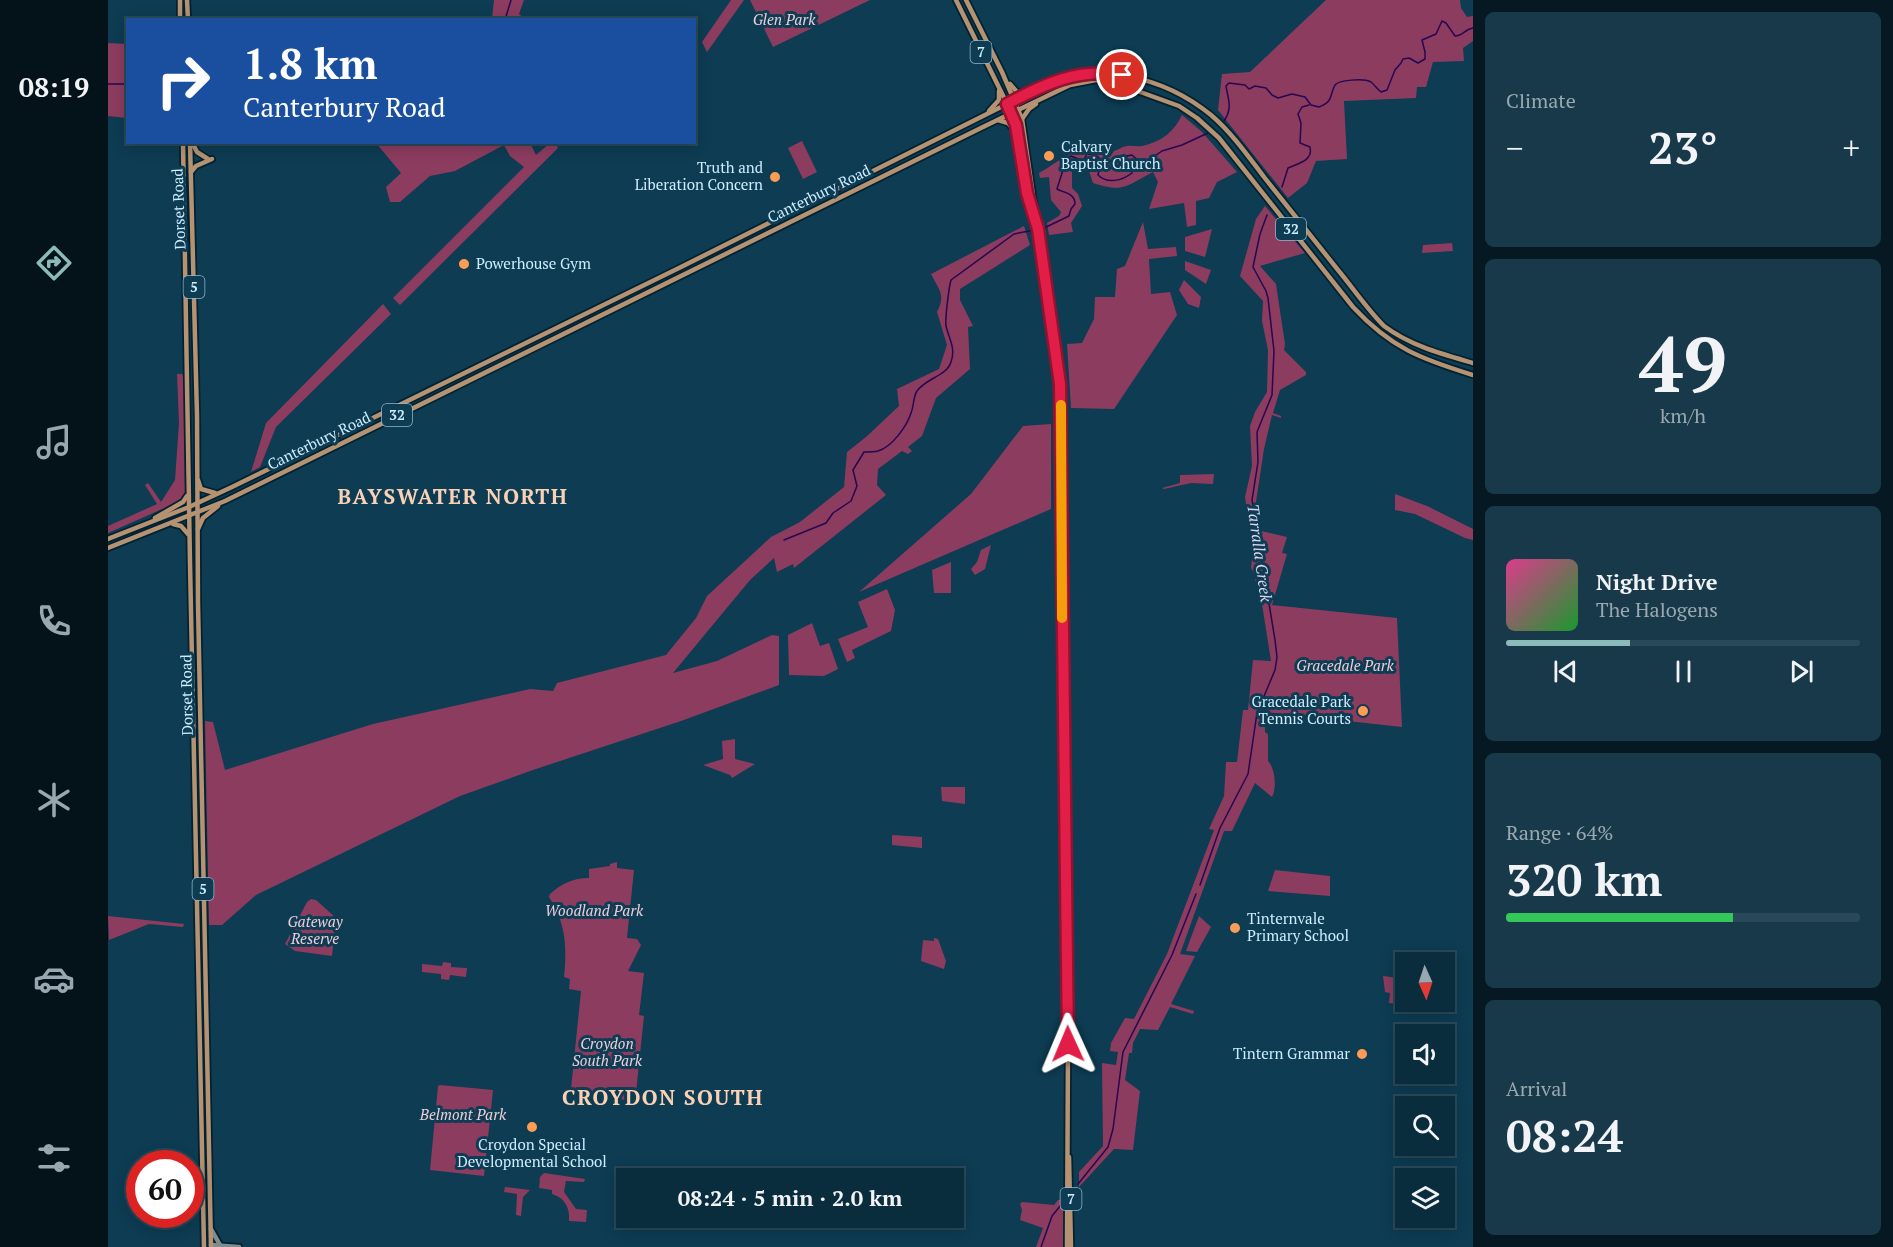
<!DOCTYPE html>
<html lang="en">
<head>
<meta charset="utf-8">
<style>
  :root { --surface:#0a2d3e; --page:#183949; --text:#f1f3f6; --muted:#99a8b0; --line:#2a4958; --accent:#8bbbb9 }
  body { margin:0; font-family:"PT Serif",serif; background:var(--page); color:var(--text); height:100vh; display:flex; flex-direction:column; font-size:22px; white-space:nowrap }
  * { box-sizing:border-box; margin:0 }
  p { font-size:20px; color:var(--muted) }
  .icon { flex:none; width:33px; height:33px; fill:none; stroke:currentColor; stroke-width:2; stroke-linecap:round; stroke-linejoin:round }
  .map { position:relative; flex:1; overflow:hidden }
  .sheet { display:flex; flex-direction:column; gap:12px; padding:12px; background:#061922; width:420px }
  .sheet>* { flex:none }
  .hud { position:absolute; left:18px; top:18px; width:570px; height:126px; border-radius:0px; box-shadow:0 3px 15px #0003,0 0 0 2px var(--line); background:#1a4fa0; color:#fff; overflow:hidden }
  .needle { width:39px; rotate:177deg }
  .tools { position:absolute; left:1287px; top:952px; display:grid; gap:12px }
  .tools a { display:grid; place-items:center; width:60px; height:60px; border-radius:0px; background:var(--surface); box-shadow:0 3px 15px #0003,0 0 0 2px var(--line); font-size:30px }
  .speed { position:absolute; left:18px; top:1150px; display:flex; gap:12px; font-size:30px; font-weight:700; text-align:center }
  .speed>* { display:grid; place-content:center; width:78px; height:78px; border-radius:50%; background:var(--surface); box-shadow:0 3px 15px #0003,0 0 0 2px var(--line); line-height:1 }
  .speed .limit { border:9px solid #d22; background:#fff; color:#111 }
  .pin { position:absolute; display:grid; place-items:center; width:51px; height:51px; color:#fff; margin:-26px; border:3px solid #fff; border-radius:50%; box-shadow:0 2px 6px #0007 }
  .me { position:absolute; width:66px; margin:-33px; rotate:359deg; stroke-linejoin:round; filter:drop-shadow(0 0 4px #0008) }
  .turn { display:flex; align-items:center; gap:21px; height:126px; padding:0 18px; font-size:27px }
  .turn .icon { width:78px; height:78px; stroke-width:2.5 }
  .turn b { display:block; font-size:42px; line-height:51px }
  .big { font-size:45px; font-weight:600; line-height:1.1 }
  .sheet .widget { flex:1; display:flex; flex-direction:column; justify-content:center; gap:9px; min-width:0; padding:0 21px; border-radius:9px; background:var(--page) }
  .sheet .dial { align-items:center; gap:0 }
  .dial b { font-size:78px; line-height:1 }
  .song { display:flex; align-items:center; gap:18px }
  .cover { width:72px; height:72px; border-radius:9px; background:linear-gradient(135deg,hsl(330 70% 55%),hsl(130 70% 35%)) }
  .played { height:6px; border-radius:3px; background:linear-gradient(90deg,var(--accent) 35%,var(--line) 35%) }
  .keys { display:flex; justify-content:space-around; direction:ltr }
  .heat { display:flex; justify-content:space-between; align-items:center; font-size:33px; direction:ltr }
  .charge { height:9px; border-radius:4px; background:linear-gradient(90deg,#34c759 64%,var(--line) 0) }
  .trip { position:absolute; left:508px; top:1168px; width:348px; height:60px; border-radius:0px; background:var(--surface); box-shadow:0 3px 15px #0003,0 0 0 2px var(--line); font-weight:600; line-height:60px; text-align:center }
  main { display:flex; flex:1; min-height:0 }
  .dock { display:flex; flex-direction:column; width:108px; justify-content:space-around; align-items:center; background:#041219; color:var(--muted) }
  .dock .icon { width:42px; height:42px }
  .dock .active { color:var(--accent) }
  .dock b { font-size:27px; color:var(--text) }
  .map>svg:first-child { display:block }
  .green { fill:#8c3c5f }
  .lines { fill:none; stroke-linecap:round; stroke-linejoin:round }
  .stream { stroke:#270652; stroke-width:1.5 }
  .secondary-casing { stroke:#022232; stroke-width:8 }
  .primary-casing { stroke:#022232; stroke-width:8 }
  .secondary { stroke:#818d8d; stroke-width:4.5 }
  .primary { stroke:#b59272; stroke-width:4.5 }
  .route-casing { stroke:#92132f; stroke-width:15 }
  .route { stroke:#e11d48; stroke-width:10 }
  .slow { stroke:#f59e0b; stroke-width:10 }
  .poi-dot { fill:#fd9c55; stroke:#0d3c53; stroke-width:2 }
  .labels { text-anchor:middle; stroke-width:6; stroke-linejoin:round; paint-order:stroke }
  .shield { fill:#0d3c53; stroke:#94b7cb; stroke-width:1.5 }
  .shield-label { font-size:14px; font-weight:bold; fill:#ceecfe }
  .park-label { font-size:15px; font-style:italic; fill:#edced9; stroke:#0d3c53 }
  .poi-label { font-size:15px; fill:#ceecfe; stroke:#0d3c53; text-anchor:start }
  .street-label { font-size:15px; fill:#ceecfe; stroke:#0d3c53 }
  .water-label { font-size:16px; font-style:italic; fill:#d9d3ee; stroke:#0d3c53 }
  .district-label { font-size:21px; font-weight:bold; letter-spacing:1.5px; fill:#fbd1b5; stroke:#0d3c53 }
</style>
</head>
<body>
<main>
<nav class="dock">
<b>08:19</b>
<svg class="icon active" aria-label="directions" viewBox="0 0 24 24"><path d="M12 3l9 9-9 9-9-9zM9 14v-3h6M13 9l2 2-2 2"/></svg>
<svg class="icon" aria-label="music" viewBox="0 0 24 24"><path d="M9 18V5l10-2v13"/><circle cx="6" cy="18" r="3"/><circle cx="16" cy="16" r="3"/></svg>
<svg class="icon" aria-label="phone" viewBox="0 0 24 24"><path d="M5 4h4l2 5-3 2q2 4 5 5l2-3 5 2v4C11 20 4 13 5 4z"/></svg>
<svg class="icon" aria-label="climate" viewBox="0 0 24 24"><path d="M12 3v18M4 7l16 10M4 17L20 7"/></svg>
<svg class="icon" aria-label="car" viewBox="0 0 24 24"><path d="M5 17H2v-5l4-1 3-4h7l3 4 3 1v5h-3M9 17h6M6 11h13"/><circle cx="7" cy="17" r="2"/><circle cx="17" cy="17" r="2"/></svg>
<svg class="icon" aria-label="filters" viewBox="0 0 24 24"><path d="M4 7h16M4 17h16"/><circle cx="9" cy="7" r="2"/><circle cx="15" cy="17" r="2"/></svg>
</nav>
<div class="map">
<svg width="1365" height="1247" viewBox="0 0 1365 1247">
  <rect width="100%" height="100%" fill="#0d3c53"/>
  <g class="green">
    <polygon points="386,0 416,0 411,14 417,19 384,19"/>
    <polygon points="623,0 636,0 599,52 594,42"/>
    <polygon points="642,0 762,0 665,47"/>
    <polygon points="1218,0 1352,0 1353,8 1359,17 1365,16 1365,41 1355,48 1356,61 1325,62 1318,87 1309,87 1308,98 1236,101 1239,159 1208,161 1199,183 1180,198 1110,110 1114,74 1142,72"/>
    <polygon points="0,43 19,44 19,118 0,116"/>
    <path d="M1074,115L1094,132L1129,172L1109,182L1101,198L1088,201V225L1079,227L1076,203L1041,209L1050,182L1045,172C1018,186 1016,193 985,183L981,171L964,169V188L970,194L974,206L963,223L965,232L941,235L939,223L951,216L953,212L943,200L941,177L932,178L931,173C943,167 966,148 979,150C986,150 995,155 1002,157L1006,151C1010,150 1015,146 1019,146C1024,145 1029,147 1034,146C1053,142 1066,132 1074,115Z"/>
    <polygon points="694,141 709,172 695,179 680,148"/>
    <polygon points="268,143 422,143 428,155 442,143 447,143 450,148 292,305 285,298 416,167 402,156 396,145 347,171 322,176 292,202 282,202 278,187 293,173"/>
    <path d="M1157,206L1197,253L1152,266L1168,284L1177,344L1176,350L1198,372V375L1172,390L1165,413L1173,416V418L1164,415L1156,449L1148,502L1153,531L1179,537L1174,553L1179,554L1164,605L1289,618L1294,727L1157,712V732L1160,734V761C1167,768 1169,788 1164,797L1147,783L1124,831H1116L1072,954L1087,956L1063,1004L1086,1011L1085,1014L1062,1007L1050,1030L1032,1029L1025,1043L1024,1053H1021L1017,1080L1032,1091L1025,1150L1006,1149L971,1187V1172L995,1146L994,1063L1008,1065L1010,1052L1002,1051L1003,1043L1017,1018L1026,1019L1059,954L1106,830L1101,829L1116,796L1118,762H1129L1135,710H1140L1145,660L1163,661L1154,604H1152L1146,573L1143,568L1145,550L1137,497L1144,466L1142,426L1147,412L1159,392L1160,350L1154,321L1155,301L1132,276L1148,219Z"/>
    <polygon points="1035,222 1040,249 1068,247 1069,256 1041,259 1043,294 1062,292 1069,315 1006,409 963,408 959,344 974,343 986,319 987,297 1007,297 1009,269 1017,266"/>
    <path d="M916,226L922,245L852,289V300L865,326L860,327L862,369L828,398L814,436L800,447L804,451L800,454L794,451L770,469L769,485L778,495L686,568L685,564L669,572L666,558L642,580L565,673L609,661L664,635L671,636V685L573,721L425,770L352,796L148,895L114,925H101L97,721L105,722L117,770L265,724L422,689L445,691L449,683L558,655L588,618L599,596L663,537L692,522L736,487L739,452L758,437L791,406L789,389L831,369L839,345L829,312C838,295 831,290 823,274Z"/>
    <polygon points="1104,229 1097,257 1077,251 1077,237"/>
    <polygon points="1344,243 1345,251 1314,253 1315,245"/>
    <polygon points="1077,261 1103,270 1098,284 1077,270"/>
    <polygon points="1076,280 1093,297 1091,308 1080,304 1071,290"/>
    <polygon points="275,304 283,314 168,427 152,467 143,472 158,423"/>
    <polygon points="69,374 74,374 76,377 77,496 70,502 0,533 0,526 49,504 37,485 40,483 53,502 67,480 71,423"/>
    <polygon points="943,424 943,509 751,592 863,494 915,426"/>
    <polygon points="1106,474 1105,484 1083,483 1056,489 1054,488 1072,483 1072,475"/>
    <polygon points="1287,494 1319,506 1365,529 1365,540 1357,538 1307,514 1287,510"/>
    <polygon points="883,545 877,569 867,575 863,569 869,562 873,550"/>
    <polygon points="843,562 843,593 826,593 824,570"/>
    <polygon points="779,589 787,610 783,631 744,650 747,658 739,662 730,639 760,627 750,602"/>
    <polygon points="704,623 712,646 721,643 730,669 716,676 681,675 680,635"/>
    <polygon points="627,739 627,759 647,764 624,778 622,775 595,765 615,759 614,741"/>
    <polygon points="833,787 857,787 857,804 834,801"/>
    <polygon points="784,835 814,837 814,848 784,845"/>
    <path d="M509,862V868L526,870L519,938L529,939L533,945L520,971L536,973L531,1015L536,1016L527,1102L463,1089L473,991L461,989L462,979L456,977C459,947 458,923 441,897L442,894C453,884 465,878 481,878V869L502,866V864Z"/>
    <polygon points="1167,870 1222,876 1222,896 1160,891"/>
    <polygon points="203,899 208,900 228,918 224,956 187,951 177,944 199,902"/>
    <polygon points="0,916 76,924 75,927 41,924 1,940"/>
    <polygon points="1091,916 1103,927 1089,952 1078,951"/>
    <polygon points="826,938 830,939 838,961 836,969 813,961 815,940 826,941"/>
    <polygon points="335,962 343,963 343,967 359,968 358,977 342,975 341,980 333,979 333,974 314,972 314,964 334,966"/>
    <polygon points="1275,976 1290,978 1288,997 1297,998 1298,1002 1312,1002 1312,1006 1281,1003 1282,993 1277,992"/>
    <polygon points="332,1085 385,1090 376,1176 322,1170 330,1086"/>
    <path d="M436,1173L477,1179L476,1182L458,1181L456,1192L468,1209L479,1210L478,1222L461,1221C462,1208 457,1198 444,1194V1190L431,1188L432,1177Z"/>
    <polygon points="397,1187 422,1190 415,1197 413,1216 408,1215 409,1194 396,1192"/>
    <polygon points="957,1199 957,1247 928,1247 935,1228 912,1220 914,1210 912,1204 914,1202 946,1205 950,1200"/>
  </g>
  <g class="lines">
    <g class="stream">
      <polyline points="397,20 403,0"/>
      <polyline points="0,84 20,84"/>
      <path d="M1116,121C1125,108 1120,99 1118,86L1121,83L1137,85L1141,89L1147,86L1158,88L1164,95L1170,98L1184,94L1197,97L1203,105L1211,107C1226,101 1221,96 1227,85C1230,80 1256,78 1263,82C1266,84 1269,89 1273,92L1279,90L1287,70L1293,63L1295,59L1301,58L1310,63L1317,59V52L1314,40L1328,34L1334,21L1338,23L1347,36C1355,36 1357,29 1365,28"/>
      <path d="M1174,187L1180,168C1191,163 1205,161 1202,147L1192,143L1193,123L1190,114L1194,107L1201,105"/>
      <path d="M936,228L961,216L963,209L967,204C967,193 956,193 949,189L959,157L963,156L975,161L979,154L988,155L993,160L990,175C999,184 1014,181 1024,173L1023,168L1017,163L1019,156L1024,155L1032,162H1038L1054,151L1074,145L1100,133"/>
      <path d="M676,540L718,523L725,513L743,501L749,486L745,470L756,452C761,452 766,452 770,451C784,447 799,426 803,413C806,406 805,397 809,391C818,378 839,376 843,362C848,348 841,339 838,326C837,318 841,287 843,280L906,234L926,230"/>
      <polyline points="1092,885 1112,828 1140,774 1149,713 1167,670 1169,657 1167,640 1144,500 1150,462 1149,432 1164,395 1166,351 1160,298 1158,291 1145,267 1152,234 1159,215"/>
      <polyline points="970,1184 1000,1147 1005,1129 1015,1052 1064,955 1088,894"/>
      <polyline points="933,1247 944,1216 957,1200"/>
    </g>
    <defs>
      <g id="secondary">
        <polyline points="103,1229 112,1245"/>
        <polyline points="103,1245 131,1247"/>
      </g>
      <g id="primary">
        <polyline points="72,0 72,20"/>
        <polyline points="79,0 80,20"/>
        <polyline points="848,0 906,118 919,193 925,215"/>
        <polyline points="858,0 894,72 914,119 952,384 960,1044 959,1247"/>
        <polyline points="902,84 909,92 920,93"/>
        <polyline points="881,111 891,100 891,91"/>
        <polyline points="914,119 921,109 928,104"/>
        <polyline points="890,120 900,123 907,131"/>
        <polyline points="75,142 82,563 96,1247"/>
        <polyline points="82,142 89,416 90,603 103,1247"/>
        <polyline points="84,142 89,152 100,159"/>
        <polyline points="83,172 88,166 104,159"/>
        <polyline points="90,480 93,489 107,493"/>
        <polyline points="47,518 75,502 79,496"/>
        <polyline points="65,524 73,526 80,534"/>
        <polyline points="90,529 95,518 110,506"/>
        <path d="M0,539L81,507L124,487L571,268L933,87C989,60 1056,77 1103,115C1124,133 1140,156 1156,177C1181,208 1205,239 1230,270C1245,288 1259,309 1276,326C1303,346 1334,354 1365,363"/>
        <path d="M0,548L117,501L875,127L962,85L988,80L1013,85L1071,106L1089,118L1111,138L1245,307C1283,348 1313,359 1365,375"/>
        <polyline points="961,1157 963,1247"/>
      </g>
    </defs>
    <use href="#secondary" class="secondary-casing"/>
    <use href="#primary" class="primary-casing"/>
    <use href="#secondary" class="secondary"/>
    <use href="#primary" class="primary"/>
  </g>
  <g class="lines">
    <defs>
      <path id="route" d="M960,1044L952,384L930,229L919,193L908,125L899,104C936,84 970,68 1014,75"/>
    </defs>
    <use href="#route" class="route-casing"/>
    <use href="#route" class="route"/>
    <polyline class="slow" points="953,405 954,618"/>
  </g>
  <g class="poi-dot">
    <circle cx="941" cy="156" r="6"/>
    <circle cx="667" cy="177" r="6"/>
    <circle cx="356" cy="264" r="6"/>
    <circle cx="1255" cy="711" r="6"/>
    <circle cx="1127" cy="928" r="6"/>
    <circle cx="1254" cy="1054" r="6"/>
    <circle cx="424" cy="1127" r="6"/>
  </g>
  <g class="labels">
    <g class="shield">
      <rect x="862.5" y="41" width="21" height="22" rx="4.5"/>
      <rect x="1168" y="218" width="30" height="22" rx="4.5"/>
      <rect x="75.5" y="276" width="21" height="22" rx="4.5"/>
      <rect x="274" y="404" width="30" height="22" rx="4.5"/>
      <rect x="84.5" y="878" width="21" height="22" rx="4.5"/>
      <rect x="952.5" y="1188" width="21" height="22" rx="4.5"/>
    </g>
    <g class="shield-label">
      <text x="873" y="57">7</text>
      <text x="1183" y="234">32</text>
      <text x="86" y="292">5</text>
      <text x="289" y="420">32</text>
      <text x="95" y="894">5</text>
      <text x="963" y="1204">7</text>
    </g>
    <g class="park-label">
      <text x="676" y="25">Glen Park</text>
      <text x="1237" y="671">Gracedale Park</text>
      <text x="486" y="916">Woodland Park</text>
      <text x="207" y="927">Gateway<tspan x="207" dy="17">Reserve</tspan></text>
      <text x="499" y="1049">Croydon<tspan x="499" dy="17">South Park</tspan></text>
      <text x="355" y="1120">Belmont Park</text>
    </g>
    <g class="poi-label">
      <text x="953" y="152">Calvary<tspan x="953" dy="17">Baptist Church</tspan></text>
      <text x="655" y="173" text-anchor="end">Truth and<tspan x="655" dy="17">Liberation Concern</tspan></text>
      <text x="368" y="269">Powerhouse Gym</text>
      <text x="1243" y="707" text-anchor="end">Gracedale Park<tspan x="1243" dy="17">Tennis Courts</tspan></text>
      <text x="1139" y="924">Tinternvale<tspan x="1139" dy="17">Primary School</tspan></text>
      <text x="1242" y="1059" text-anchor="end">Tintern Grammar</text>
      <text x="424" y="1150" text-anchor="middle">Croydon Special<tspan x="424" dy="17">Developmental School</tspan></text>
    </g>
    <g class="street-label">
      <text transform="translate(711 194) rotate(-26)" y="5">Canterbury Road</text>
      <text transform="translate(71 209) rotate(-92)" y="5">Dorset Road</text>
      <text transform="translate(211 441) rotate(-26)" y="5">Canterbury Road</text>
      <text transform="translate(79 695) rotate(-91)" y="5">Dorset Road</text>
    </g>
    <g class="water-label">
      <text transform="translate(1152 553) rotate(82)" y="6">Tarralla Creek</text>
    </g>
    <g class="district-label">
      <text x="345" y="504">BAYSWATER NORTH</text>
      <text x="555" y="1105">CROYDON SOUTH</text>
    </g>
  </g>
</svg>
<div class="tools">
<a><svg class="needle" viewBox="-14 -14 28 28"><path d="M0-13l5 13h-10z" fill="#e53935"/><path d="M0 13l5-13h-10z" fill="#99a8b0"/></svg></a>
<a><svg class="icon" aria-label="sound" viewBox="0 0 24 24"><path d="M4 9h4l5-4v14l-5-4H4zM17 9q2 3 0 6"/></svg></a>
<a><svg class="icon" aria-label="search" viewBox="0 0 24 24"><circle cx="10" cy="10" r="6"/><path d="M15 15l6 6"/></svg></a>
<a><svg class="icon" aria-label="layers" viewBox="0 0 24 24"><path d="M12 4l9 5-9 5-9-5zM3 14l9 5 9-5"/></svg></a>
</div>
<div class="speed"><div class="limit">60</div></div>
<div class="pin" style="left:1014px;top:75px;background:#d93025"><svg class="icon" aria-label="arrive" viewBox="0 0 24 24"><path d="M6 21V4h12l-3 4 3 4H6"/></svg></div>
<svg class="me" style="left:960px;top:1044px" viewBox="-20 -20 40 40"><path d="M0-17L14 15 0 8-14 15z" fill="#e11d48" stroke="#fff" stroke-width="4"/></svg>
<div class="trip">08:24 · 5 min · 2.0 km</div>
<div class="hud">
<div class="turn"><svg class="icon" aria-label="right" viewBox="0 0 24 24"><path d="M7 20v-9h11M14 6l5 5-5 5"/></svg><div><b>1.8 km</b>Canterbury Road</div></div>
</div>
</div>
<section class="sheet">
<div class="widget"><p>Climate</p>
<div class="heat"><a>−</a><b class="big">23°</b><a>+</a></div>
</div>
<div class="widget dial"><b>49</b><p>km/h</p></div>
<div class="widget">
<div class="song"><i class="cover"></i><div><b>Night Drive</b><p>The Halogens</p></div></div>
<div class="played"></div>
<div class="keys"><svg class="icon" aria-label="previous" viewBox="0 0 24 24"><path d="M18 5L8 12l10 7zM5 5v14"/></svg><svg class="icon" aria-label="pause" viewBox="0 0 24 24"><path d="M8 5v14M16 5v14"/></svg><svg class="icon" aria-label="next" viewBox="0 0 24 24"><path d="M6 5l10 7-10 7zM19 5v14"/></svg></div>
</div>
<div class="widget"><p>Range · 64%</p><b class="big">320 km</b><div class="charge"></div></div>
<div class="widget"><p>Arrival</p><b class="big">08:24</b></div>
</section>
</main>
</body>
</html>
